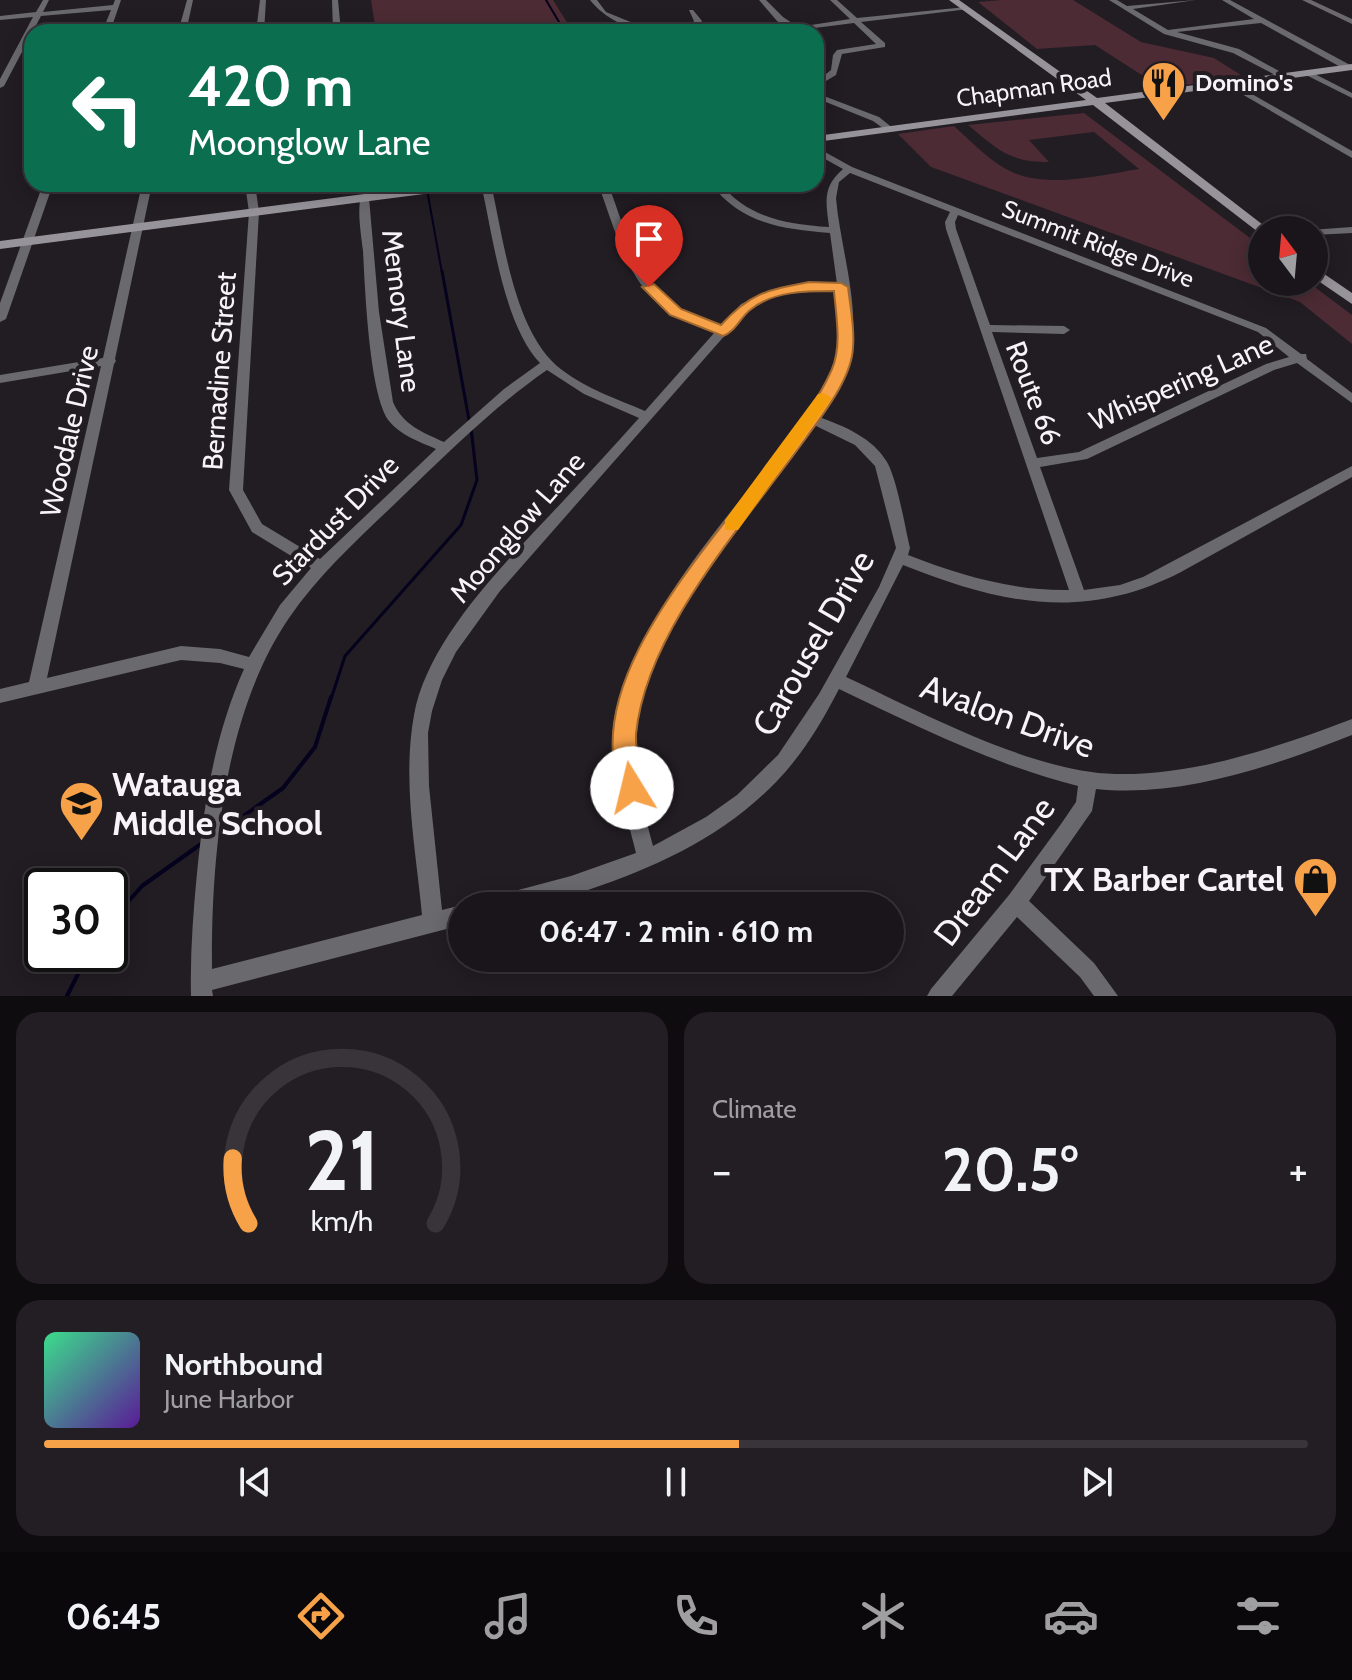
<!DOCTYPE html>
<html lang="en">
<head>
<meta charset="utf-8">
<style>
  :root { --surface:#1a151a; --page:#231e23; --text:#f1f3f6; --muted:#9f9fa2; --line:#383439; --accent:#f7a149 }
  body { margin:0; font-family:Cabin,sans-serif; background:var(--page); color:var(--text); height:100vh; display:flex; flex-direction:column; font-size:30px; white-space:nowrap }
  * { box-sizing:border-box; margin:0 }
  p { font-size:26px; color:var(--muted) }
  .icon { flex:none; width:44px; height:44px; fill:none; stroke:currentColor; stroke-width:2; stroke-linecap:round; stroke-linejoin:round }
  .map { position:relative; height:996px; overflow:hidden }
  .details { display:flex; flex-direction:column; gap:16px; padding:16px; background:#0e0c0e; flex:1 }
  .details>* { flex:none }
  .guide { position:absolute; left:24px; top:24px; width:800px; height:168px; border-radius:24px; box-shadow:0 4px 20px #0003,0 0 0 2px var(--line); background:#0b6e4f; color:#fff; overflow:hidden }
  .needle { width:52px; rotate:344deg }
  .controls { position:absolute; left:1248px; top:216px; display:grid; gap:16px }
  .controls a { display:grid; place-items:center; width:80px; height:80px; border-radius:50%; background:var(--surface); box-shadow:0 4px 20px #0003,0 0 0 2px var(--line); font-size:40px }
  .speed { position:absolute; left:24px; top:868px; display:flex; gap:16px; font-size:40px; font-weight:700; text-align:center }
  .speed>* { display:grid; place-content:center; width:104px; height:104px; border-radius:50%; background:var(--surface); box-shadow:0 4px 20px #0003,0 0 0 2px var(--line); line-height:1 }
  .speed .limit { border:4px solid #111; border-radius:12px; background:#fff; color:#111 }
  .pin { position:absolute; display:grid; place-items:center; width:68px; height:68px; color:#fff; margin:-82px -34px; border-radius:50% 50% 50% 0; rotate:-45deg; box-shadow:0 0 8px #0007 }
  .pin .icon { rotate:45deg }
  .me { position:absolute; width:88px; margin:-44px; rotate:351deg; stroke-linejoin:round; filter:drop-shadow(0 0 6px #0008) }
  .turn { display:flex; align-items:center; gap:28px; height:168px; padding:0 32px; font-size:36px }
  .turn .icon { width:104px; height:104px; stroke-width:2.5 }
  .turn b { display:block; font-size:56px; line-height:68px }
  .big { font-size:60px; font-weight:700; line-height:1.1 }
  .details .card { flex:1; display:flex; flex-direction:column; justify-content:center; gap:12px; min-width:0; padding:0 28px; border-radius:24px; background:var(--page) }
  .details .dial { align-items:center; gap:0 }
  .dial svg { height:208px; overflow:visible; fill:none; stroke:var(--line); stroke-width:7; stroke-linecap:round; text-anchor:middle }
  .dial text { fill:var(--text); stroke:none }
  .song { display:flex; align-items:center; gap:24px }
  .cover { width:96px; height:96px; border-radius:12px; background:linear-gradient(135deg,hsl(150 70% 55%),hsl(270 70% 35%)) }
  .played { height:8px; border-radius:4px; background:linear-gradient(90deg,var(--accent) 55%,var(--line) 55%) }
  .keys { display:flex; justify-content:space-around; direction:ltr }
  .heat { display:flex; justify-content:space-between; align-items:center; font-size:44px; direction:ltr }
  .details .tiles { flex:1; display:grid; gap:16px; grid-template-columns:1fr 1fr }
  .card:last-child { grid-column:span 2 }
  .trip { position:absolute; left:448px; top:892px; width:456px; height:80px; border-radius:40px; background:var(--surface); box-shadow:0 4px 20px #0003,0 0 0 2px var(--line); font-weight:700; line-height:80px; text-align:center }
  .dock { display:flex; height:128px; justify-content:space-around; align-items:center; background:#0a080a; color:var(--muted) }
  .dock .icon { width:56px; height:56px }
  .dock .selected { color:var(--accent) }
  .dock b { font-size:36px; color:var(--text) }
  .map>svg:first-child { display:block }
  .green { fill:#4c2b34 }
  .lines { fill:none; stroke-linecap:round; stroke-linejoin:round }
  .stream-far2 { stroke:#05021d; stroke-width:2 }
  .stream-far1 { stroke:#05021d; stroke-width:3 }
  .stream { stroke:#05021d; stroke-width:4 }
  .street { fill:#6a696d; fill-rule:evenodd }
  .secondary { fill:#96939a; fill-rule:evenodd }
  .route { fill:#f7a149; stroke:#a1692f; stroke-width:2 }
  .slow { fill:#f59e0b }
  .labels { text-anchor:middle; stroke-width:8; stroke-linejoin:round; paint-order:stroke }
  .far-poi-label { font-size:24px; font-weight:bold; fill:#f7f3f8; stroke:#221c23; text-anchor:start }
  .far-street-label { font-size:24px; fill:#f7f3f8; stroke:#221c23 }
  .street-label { font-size:28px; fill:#f7f3f8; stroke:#221c23 }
  .near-street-label { font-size:34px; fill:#f7f3f8; stroke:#221c23 }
  .near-poi-label { font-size:34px; font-weight:bold; fill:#f7f3f8; stroke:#221c23; text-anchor:start }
</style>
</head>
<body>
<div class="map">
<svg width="1352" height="996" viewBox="0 0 1352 996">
  <rect width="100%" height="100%" fill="#221c23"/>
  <g class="green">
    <polygon points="371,0 553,0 573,32 376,32"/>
    <polygon points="1001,0 1073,0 1141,42 1214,58 1244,77 1162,88 1095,45 1037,49 978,2"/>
    <path d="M1084,113L1262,247V282H1308L1352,315V344L1300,302L931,167L898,134L954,126C972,142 991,163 1014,173C1052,188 1101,175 1139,169L1094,132L1029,140L1049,162C1009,162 998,150 968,125Z"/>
  </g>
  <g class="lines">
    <g class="stream-far2">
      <polyline points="546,0 565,32"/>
      <polyline points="426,184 442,273"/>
    </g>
    <g class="stream-far1">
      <polyline points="442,271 469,420"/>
      <polyline points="331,699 345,656 461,525 477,480 471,428"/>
    </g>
    <g class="stream">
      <polyline points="218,834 283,788 315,747 331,697"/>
      <polyline points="110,922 142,886 201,844"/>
      <polyline points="67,996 88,954"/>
    </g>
    <g class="street">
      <polygon points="43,0 49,0 43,12 113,5 115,0 121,0 110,32 102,32 111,10 41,16 4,86 0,88 0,79 33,17 0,20 0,16 36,12"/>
      <polygon points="187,0 193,0 186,32 178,32"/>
      <polygon points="260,0 266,0 264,32 256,32"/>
      <polygon points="332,0 338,0 341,32 333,32"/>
      <path d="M590,0H597L606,12L655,32C631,32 604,18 590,0Z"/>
      <polygon points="759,0 766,0 783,17 798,27 850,19 830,0 837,0 857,18 966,7 969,9 861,22 885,43 885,47 842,54 836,75 816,87 816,82 831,70 833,55 837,50 876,44 854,23 783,32 791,29 777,21"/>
      <polygon points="1109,0 1117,0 1127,6 1196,0 1133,9 1168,30 1254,19 1222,0 1230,0 1352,66 1352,69 1346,70 1261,23 1177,32 1239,49 1288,76 1281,78 1233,53 1164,34"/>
      <polygon points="1302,0 1311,0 1352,19 1352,24"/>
      <polygon points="689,10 693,10 702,21 693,32 685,32 694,21"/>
      <polygon points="1309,71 1352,93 1352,98 1306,75 1305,73"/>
      <polygon points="1231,82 1352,151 1352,158 1228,86 1227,84"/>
      <polygon points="816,93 879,117 894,129 887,131 873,121 816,98"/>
      <path d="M816,147L852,167L1266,328L1301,354H1306L1307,359L1352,393V403L1297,363L1274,370L1087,459L1040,467L1084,590L1120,585L1143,577L1352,466V477L1181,572C1084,622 1001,604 903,565L846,677C921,712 1032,772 1115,774C1195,776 1278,747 1352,719V735C1273,766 1182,798 1096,789L1092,811L1029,901L1094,963L1118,996H1094L1080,977L1017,917L952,996H927L931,989L1009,895L1061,824L1076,802L1078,786C994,765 917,726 839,689C822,722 803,754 777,781C724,836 659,866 588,890C571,895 553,902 535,905C520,908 502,906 486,906L489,899L496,896L571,876L636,853C627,816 614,778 616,740C622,617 748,499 816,404C840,365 844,336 838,290L780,294L749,308L500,591L456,652L442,680L432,711L428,733L429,786L442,910L462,905L464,906H462V925L212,990L213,996H191C190,955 193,914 197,873C204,803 215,734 244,669L220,663L181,660L0,703V689L29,682L101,366L0,383V375L103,358L142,184H152L115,359L116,361L114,364L47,678L181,646L220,649L249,657L280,605L311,568L252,532L229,490L249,212L245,184H255L259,212L243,490L262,524L320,559L436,449C420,442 400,435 389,421C369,394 365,287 363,251C361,234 357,212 361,196L369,198L379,312L393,402C403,425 422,432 444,442L504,389L540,363C503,324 493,235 481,184H491C504,240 514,334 562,370C587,389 617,399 645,411L715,332C700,327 683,322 670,313C627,285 615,228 598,184H608C624,225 636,279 674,306C688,315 705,321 721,326L741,304L774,289L837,284L830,233C782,229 742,224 711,184H721C748,218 787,224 829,227C826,202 822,187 843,169L816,154ZM850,173L950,212L945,222L946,229L1069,590C1013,591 959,575 908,555L910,548C905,527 897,479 887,462C873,438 844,426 819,417C833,397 847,375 851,351C860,304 840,246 836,198L839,182ZM958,215L1258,332L1289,357L1266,364L1079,452L1037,458L992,332L1064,334L1070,330L1064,326L990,325L956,229L955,222ZM547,370L584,394L639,418C615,445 590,472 565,499C512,556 428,636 414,715C402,781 416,850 422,915L212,969C211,856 224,713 289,618C321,571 365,533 405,494C451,450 495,406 547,370ZM814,425L855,445L875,466L896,548L879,587L819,694L778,755L737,795L706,817L653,846C644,811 632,774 634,738C639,624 749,513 814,425Z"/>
      <polygon points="43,184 53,184 6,319 0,322 0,303"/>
      <polygon points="1352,227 1352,233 1314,235 1314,230 1310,230"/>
    </g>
    <g class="secondary">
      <polygon points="949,0 959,0 1097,98 1352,64 1352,70 1105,103 1267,228 1262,230 1262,235 1093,105 816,142 816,136 1086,100"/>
      <polygon points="442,184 476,184 470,188 0,249 0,241"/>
      <polygon points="1314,267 1352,293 1352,304 1314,278"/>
    </g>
  </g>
  <path class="route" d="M809,282L841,283L848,287C850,306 855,328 853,347C852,378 823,414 806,438C746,522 646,630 636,734C635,751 641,771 643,788L640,796L632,799L623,796C562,656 781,486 832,369C842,345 836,316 834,291C807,291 772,291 750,310C740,318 735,332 723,336L670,315L642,287L654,284L681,309L721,325C750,293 767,290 809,282Z"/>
  <polygon class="slow" points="824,393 832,398 738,530 725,530 725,520 818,394"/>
  <defs>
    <symbol id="restaurant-pin" viewBox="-11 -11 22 30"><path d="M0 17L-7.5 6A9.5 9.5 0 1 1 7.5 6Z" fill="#f7a149" stroke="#221c23"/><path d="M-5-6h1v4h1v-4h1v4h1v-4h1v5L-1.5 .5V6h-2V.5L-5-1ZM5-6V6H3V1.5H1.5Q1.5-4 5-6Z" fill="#111"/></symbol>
    <symbol id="school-pin" viewBox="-11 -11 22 30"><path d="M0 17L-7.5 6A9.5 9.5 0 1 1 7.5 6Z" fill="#f7a149" stroke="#221c23"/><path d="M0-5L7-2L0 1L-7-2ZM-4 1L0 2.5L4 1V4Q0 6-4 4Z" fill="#111"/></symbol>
    <symbol id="shop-pin" viewBox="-11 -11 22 30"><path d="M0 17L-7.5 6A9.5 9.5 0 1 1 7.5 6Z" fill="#f7a149" stroke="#221c23"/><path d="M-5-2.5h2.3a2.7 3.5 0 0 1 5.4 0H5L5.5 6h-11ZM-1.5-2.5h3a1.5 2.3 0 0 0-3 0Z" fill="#111"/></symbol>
  </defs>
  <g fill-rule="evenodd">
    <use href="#restaurant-pin" x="1138" y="58" width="51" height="69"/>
    <use href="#school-pin" x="56" y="778" width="51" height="69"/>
    <use href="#shop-pin" x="1290" y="854" width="51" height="69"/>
  </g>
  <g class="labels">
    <g class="far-poi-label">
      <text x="1195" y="91">Domino's</text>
    </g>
    <g class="far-street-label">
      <text transform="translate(1034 88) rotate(-8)" y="8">Chapman Road</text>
      <text transform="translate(1098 244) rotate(21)" y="8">Summit Ridge Drive</text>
    </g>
    <g class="street-label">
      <text transform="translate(402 311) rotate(83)" y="10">Memory Lane</text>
      <text transform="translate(219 371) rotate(-86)" y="10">Bernadine Street</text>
      <text transform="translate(1181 382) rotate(-24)" y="10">Whispering Lane</text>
      <text transform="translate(1034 393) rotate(69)" y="10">Route 66</text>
      <text transform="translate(69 431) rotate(-77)" y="10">Woodale Drive</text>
      <text transform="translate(335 520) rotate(-46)" y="10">Stardust Drive</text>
      <text transform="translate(517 527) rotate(-49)" y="10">Moonglow Lane</text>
    </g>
    <g class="near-street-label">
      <text transform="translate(813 643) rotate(-60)" y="12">Carousel Drive</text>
      <text transform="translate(1008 716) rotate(20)" y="12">Avalon Drive</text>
      <text transform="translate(994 871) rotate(-53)" y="12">Dream Lane</text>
    </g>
    <g class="near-poi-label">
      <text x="112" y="796">Watauga<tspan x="112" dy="39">Middle School</tspan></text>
      <text x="1284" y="891" text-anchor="end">TX Barber Cartel</text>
    </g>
  </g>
</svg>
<div class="controls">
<a><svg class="needle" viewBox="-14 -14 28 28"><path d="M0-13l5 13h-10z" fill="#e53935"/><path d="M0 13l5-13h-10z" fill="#9f9fa2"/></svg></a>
</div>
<div class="speed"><div class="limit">30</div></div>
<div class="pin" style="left:649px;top:287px;background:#d93025"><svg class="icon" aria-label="arrive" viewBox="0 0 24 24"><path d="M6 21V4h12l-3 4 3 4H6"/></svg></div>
<svg class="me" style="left:632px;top:788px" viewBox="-20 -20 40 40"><circle r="19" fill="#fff"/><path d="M0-13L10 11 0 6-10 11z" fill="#f7a149"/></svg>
<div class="trip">06:47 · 2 min · 610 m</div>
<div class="guide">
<div class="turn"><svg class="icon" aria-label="left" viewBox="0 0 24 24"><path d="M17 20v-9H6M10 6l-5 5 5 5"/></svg><div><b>420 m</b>Moonglow Lane</div></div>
</div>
</div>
<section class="details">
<div class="tiles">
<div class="card dial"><svg viewBox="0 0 100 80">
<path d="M14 69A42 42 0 1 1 86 69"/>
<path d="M14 69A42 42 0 0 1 8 44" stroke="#f7a149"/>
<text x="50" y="56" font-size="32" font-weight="700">21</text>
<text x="50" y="72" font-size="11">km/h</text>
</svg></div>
<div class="card"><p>Climate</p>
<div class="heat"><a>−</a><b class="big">20.5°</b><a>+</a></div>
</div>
<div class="card">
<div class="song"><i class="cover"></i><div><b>Northbound</b><p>June Harbor</p></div></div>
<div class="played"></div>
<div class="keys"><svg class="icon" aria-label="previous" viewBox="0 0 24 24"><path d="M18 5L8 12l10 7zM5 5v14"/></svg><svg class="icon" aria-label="pause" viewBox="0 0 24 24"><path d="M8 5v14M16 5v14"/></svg><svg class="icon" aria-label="next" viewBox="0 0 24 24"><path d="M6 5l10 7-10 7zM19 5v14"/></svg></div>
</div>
</div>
</section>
<nav class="dock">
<b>06:45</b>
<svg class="icon selected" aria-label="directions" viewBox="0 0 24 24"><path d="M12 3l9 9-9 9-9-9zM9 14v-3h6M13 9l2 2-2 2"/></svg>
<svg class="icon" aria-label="music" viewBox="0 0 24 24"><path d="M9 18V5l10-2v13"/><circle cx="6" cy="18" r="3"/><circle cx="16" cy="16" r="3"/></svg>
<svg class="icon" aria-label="phone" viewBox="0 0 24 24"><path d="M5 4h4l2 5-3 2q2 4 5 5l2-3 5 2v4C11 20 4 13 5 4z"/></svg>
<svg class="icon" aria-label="climate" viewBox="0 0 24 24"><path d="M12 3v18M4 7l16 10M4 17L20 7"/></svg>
<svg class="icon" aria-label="car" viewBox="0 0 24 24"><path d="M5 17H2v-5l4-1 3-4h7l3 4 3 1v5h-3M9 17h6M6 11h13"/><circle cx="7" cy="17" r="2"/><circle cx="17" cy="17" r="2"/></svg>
<svg class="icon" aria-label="filters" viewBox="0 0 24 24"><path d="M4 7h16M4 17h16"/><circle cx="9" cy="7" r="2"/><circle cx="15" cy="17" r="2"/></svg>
</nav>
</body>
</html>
